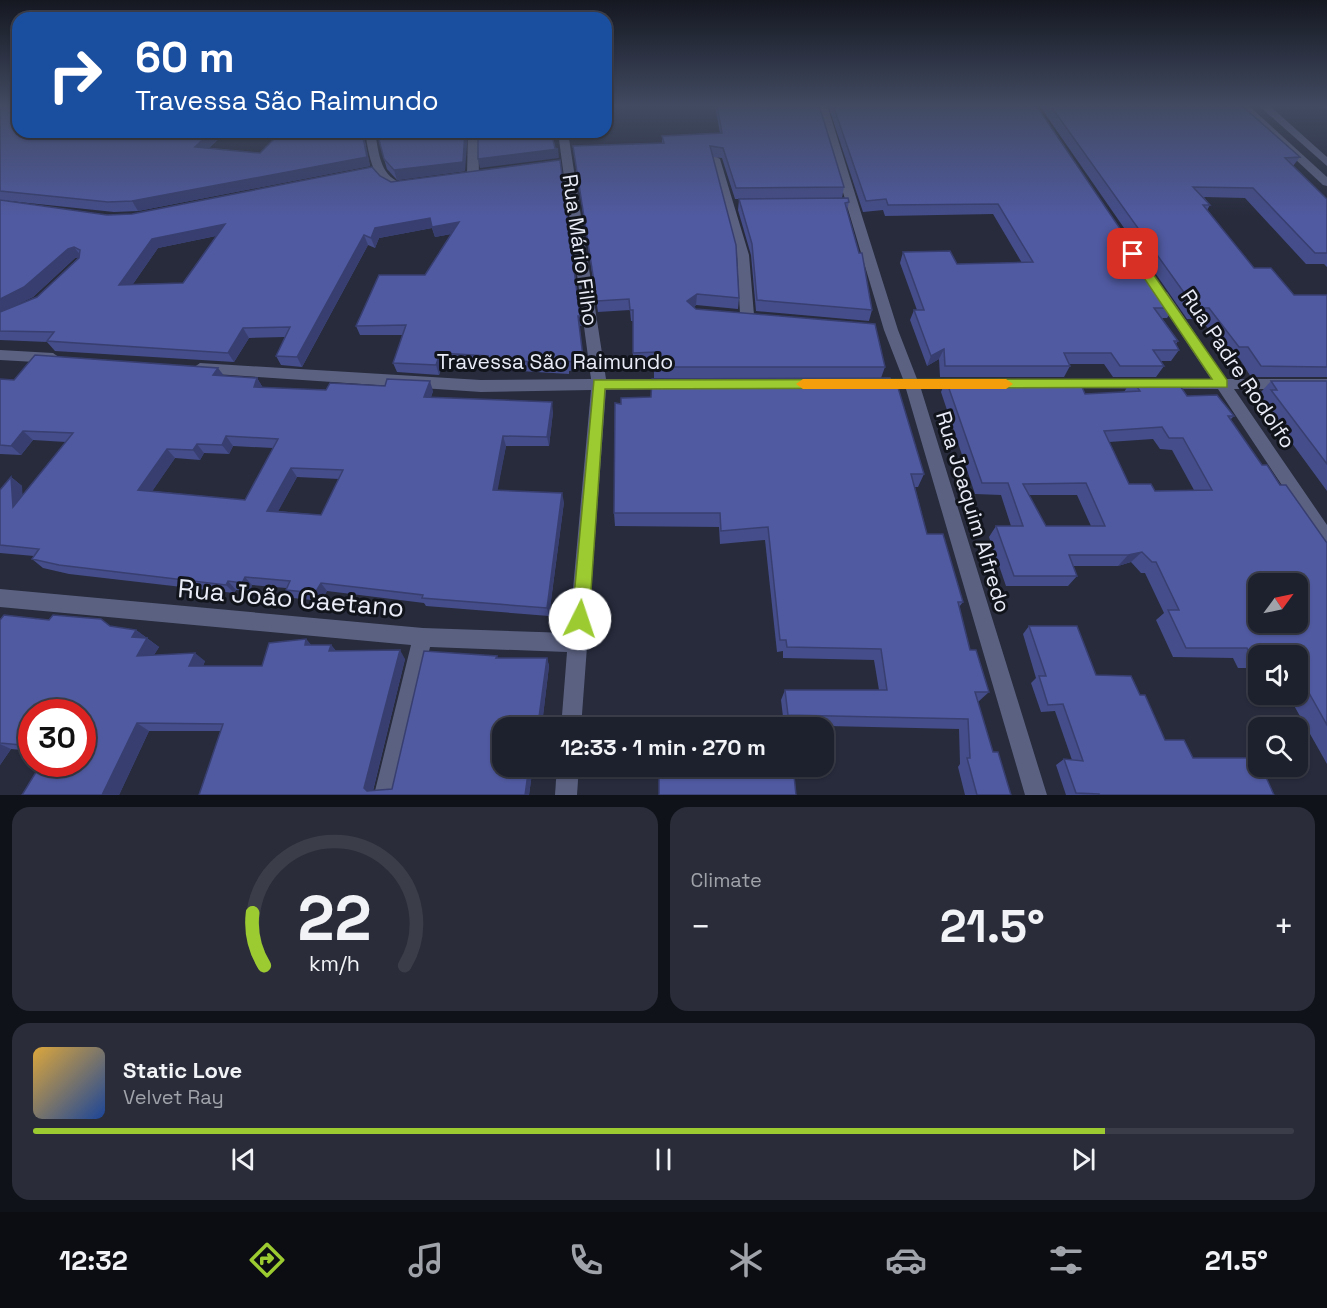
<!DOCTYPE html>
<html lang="en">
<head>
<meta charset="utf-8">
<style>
  :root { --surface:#1d202d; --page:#2a2d39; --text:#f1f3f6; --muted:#a0a3aa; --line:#3b3e49; --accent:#9cca31 }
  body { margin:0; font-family:"Space Grotesk",sans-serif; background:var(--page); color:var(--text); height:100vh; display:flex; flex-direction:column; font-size:22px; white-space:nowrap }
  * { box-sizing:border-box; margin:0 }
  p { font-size:20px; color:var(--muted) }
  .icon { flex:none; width:33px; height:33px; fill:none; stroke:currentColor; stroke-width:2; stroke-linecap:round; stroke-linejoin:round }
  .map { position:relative; height:795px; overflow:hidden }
  .panel { display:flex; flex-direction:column; gap:12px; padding:12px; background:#101219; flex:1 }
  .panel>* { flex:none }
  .top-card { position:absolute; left:12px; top:12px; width:600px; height:126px; border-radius:18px; box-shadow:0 2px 4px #0004,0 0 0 2px var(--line); background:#1a4fa0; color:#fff; overflow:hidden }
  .needle { width:39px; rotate:57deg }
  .buttons { position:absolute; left:1248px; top:573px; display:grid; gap:12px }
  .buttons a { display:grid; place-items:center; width:60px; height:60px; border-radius:12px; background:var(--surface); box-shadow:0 2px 4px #0004,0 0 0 2px var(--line); font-size:30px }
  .speed { position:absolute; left:18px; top:699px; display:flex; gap:12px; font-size:30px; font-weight:700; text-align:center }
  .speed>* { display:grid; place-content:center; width:78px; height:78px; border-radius:50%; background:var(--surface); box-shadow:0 2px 4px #0004,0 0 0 2px var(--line); line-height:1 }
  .speed .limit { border:9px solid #d22; background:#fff; color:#111 }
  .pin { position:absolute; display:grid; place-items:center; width:51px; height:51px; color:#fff; margin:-26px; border-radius:12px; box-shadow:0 3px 9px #0006 }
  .me { position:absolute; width:66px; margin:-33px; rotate:4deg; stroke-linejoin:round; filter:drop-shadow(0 0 4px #0008) }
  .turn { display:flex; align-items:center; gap:21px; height:126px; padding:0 24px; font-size:27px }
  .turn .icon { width:78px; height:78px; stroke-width:2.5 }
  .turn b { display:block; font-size:42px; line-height:51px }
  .big { font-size:45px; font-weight:700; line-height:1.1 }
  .panel .tile { flex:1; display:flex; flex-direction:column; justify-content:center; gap:9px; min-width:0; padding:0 21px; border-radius:18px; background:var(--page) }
  .panel .dial { align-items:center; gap:0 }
  .dial svg { height:156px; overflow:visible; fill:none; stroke:var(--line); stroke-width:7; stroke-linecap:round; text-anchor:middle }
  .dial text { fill:var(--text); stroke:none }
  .song { display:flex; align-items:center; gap:18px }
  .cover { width:72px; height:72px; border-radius:9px; background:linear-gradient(135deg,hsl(40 70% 55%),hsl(220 70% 35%)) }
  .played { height:6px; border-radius:3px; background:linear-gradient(90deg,var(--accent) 85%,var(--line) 85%) }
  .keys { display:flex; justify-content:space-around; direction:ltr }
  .heat { display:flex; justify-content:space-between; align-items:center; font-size:33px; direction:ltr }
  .panel .tiles { flex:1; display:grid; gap:12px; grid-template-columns:1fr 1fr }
  .tile:last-child { grid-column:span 2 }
  .trip { position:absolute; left:492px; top:717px; width:342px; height:60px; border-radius:18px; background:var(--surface); box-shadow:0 2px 4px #0004,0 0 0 2px var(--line); font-weight:700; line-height:60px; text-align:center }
  .dock { display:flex; height:96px; justify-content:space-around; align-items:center; background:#0c0d12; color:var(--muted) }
  .dock .icon { width:42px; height:42px }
  .dock .selected { color:var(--accent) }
  .dock b { font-size:27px; color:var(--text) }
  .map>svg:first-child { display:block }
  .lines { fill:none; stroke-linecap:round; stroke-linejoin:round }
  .minor { fill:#5b6181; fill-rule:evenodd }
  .wall { fill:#454d8a; fill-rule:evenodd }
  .shaded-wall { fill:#383f70 }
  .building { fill:#505aa0; stroke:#383f70; stroke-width:1.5; fill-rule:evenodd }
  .route { fill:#9cca31; stroke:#658320; stroke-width:1.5 }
  .slow { fill:#f59e0b }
  .labels { text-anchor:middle; stroke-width:6; stroke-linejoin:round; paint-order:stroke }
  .street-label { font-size:21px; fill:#e9ecf7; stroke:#12141b }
  .near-street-label { font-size:26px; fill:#e9ecf7; stroke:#12141b }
</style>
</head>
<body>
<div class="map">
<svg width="1327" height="795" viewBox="0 0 1327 795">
  <rect width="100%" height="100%" fill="#272b3c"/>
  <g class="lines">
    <g class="minor">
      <polygon points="817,105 827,105 898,330 917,379 964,379 971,384 964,389 921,389 1047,795 1025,795 906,389 877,389 870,384 877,379 903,379 884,330"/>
      <polygon points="1237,105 1248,105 1327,177 1327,186 1323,185"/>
      <polygon points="1258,105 1269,105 1327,157 1327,166"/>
      <path d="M365,132H375C379,154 380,178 405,184V188C373,194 369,154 365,132Z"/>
      <polygon points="468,132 478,132 479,175 473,178 467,175"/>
      <polygon points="558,132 568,132 606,379 670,379 677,384 670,389 606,390 581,728 561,728 567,652 430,647 396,795 374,795 411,645 0,607 0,589 423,628 569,633 591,390 481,392 200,373 193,368 200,363 481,380 591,379"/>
      <polygon points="715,156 720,159 749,255 754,315 747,320 740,315 737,255 710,159"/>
      <polygon points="1162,291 1167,292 1226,379 1327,379 1327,389 1234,389 1327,525 1327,547 1321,544 1218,389 1055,388 1053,384 1055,380 1060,379 1211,379 1155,295"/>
      <polygon points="0,350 53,353 60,358 53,363 0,360"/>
      <polygon points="557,766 579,766 577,795 555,795"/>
    </g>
  </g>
  <g class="wall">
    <path d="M0,105L18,132H226L209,148L260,153L363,132L370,166L138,211L114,212L0,200L107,215L132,214L380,176L582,326H579L584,367L575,368V370L569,371V374L490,369L489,365L444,362L439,375L397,372L393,363L403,335H360L356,326L425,275L451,234L435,237L432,228L379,238L375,248L368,245L302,367L281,365L276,356L285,337L249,338L234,362L55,351L47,342L0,340ZM216,236L183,283L133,284L158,248ZM79,257L37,297L1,312L33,297L75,258Z"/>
    <polygon points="715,105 819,105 844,187 842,198 735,199 722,158 712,157 739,298 738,309 696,305 694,307 696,309 885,367 881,378 654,378 654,363 633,364 633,321 631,321 630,310 598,312 573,146 662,143 662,136 720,133"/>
    <polygon points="828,105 1036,105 1174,308 1167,318 1162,318 1178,341 1176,344 1179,350 1171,361 1161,361 1164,366 1156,377 1113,377 1104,364 1069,364 1070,366 1064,377 940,377 939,359 927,366 910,320 914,310 917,310 900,263 903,252 957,264 1022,263 993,214 885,216 883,210 863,212"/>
    <polygon points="1039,105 1241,105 1300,157 1293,166 1327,199 1327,267 1324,264 1306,264 1245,198 1204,197 1210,205 1207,210 1254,268 1294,295 1327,295 1327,377 1251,377 1239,358 1230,358 1201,319 1187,319"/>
    <polygon points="1320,105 1327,105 1327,110"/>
    <polygon points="384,159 465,171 397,180 387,169"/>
    <polygon points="739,199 849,202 847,210 872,310 869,321 756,311 751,255 738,210"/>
    <path d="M223,376L257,378L263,388L326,390L433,391L431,397L553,412L549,446H506L497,490L564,502L549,616L426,606L424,603L327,591L321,601L293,598L286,590V588L252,585L250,591L236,590L234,593L69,574L43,568L32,559L34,556L0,553V490L11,477L22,486V496L66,442L33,440L21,455L0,454V379L14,380ZM233,446L273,448L245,500L152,491L175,458L200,460L204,453L229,454ZM297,477L339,479L321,515L278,511Z"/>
    <path d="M946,380L1085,394L1124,392L1132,380L1187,396L1234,416L1230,420L1262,465L1280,485L1327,543V764L1292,702H1266L1262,694H1298V656H1258V688L1248,668H1238L1233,658L1173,657L1156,620L1164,613L1145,573H1141L1131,562L1118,566H1073L1077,576L1068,586H1006L989,537L996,526H1011L1001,495L975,494L941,392ZM1153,439L1160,449L1172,450L1194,490L1155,491L1129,484L1109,442ZM1029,495H1077L1091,526H1046Z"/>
    <polygon points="1271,381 1327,381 1327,491 1261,401 1264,397 1261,392"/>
    <polygon points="615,403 924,474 918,487 915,487 927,534 963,602 959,607 970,650 989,692 978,702 993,752 1011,795 965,795 958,767 960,764 959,729 784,725 781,700 785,690 879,690 874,660 783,658 783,651 777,652 765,540 720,544 719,527 615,526 614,513"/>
    <polygon points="0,620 49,620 136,630 159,647 154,655 205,661 203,666 262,666 306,639 311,645 331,645 336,651 405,659 373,791 392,789 497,656 498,658 547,658 549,666 542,724 538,725 502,766 533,766 529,795 199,795 221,731 149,731 119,795 22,795 82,764 32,712 32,751 11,749 0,765"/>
    <polygon points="1029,626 1096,675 1140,695 1165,740 1193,758 1274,795 1066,795 1056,765 1064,759 1072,760 1055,711 1041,712 1031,683 1036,678 1023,634"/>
  </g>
  <g class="shaded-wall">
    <polygon points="211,132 226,132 200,156 195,147"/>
    <polygon points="362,132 363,132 370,166 138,211 132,201"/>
    <polygon points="465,132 468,132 465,171 397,180 394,170"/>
    <polygon points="558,149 559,158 480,168 478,159"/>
    <polygon points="430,218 459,222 462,232 435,237 432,228 379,238 375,248 371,238 375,228"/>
    <polygon points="225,224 230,233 158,248 126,294 119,285 152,239"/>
    <polygon points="364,235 368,245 302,367 297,357"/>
    <polygon points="74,247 82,257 75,258 33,297 0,313 0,299 68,249"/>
    <polygon points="697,294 696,305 687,312 687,301"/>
    <polygon points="578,316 580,316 582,326 579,326 584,367"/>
    <polygon points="243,328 249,338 234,362 228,353"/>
    <polygon points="944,349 939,359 927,366 931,356"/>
    <polygon points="440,353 444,362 439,375 436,365"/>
    <polygon points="218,368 225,377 213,375"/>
    <polygon points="257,378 263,388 254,387"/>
    <polygon points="430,381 433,391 428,407 424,397"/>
    <polygon points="552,402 553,412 549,446 547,437"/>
    <polygon points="23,431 33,440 21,455 11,446"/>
    <polygon points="226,436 233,446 229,454 222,445"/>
    <polygon points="503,436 506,446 496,499 493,490"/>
    <polygon points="197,444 204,453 200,460 193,450"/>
    <polygon points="167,449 175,458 147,499 138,490"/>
    <polygon points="291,468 297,477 274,519 267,511"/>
    <polygon points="11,477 22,486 24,516 13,507"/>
    <polygon points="562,493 564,502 549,616 547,608"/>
    <polygon points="1142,552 1131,562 1118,566 1128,555"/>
    <polygon points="245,577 252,585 250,591 242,583"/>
    <polygon points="228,581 236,590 234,593 226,585"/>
    <polygon points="321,583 327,591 321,601 315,593"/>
    <polygon points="136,630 159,647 148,664 137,656 132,637"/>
    <polygon points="306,639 314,648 305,645"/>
    <polygon points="331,645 338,653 329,651"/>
    <polygon points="400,650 405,659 372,794 367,791 364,788"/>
    <polygon points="195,653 205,661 200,674 189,666"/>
    <polygon points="547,658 549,666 542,724 539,717"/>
    <polygon points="535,717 538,725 538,728 534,728"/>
    <polygon points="137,723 149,731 119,795 102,795"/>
    <polygon points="0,744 11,749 0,765"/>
    <polygon points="529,766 533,766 529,795 525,795"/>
  </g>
  <g class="building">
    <polygon points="0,105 18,105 18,132 211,132 195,147 260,153 281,132 362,132 367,157 132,201 108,202 0,191"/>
    <polygon points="717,105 819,105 844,187 736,188 723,148 710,146 736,245 739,298 697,294 687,301 696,309 875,324 885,367 654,367 656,352 633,353 633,310 630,310 629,299 597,301 573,146 664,143 662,136 722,133"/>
    <polygon points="833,105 1036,105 1174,308 1154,308 1178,341 1174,341 1179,350 1153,350 1164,366 1120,366 1111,353 1064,353 1070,366 945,366 944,349 931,356 914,310 924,310 903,252 950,251 957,264 1033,262 998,204 888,205 886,199 866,201"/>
    <polygon points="1050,105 1241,105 1300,157 1285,158 1327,199 1327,253 1315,253 1253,188 1193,187 1210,205 1203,205 1254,268 1271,268 1294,295 1327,295 1327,367 1261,366 1248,347 1239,347 1209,308 1195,308"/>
    <polygon points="377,132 465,132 463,162 394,170 384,159"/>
    <polygon points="478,132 551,132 555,148 558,149 478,159"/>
    <path d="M560,160L580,316H578L583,357L574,358V361L567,362V364L487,359L488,356L440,353L436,365L393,363L406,325L356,326L379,275H425L459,222L432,227L430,218L375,228L371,238L364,235L297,357L276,356L290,327L243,328L228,353L47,341L54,332L0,331V312L37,297L79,258L80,250L74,247L68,249L24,287L0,299V200L107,215L132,214L372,167L380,176L391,182ZM225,224L183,283L119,285L152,239Z"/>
    <polygon points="848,198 849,202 845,203 859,253 862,253 872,310 757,300 752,244 739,199"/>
    <path d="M35,355L218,368L213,375L257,378L254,387L326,390L330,383L385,386L387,379L430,381L424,397L552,402L547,437L503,436L493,490L562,493L547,608L422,598L423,595L321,583L315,593L286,590L290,581L245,577L242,583L228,581L226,585L59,565L32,559L39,549L0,545V490L11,477L13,507L73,433L23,431L11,446L0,445V379L14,380ZM226,436L278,439L245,500L138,490L167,449L193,450L197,444L222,445ZM291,468L343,470L321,515L267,511Z"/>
    <polygon points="890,378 891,381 896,381 924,474 911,474 927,534 943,534 963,602 958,602 970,650 976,650 989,692 975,692 993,752 998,752 1011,795 977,795 967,758 970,758 968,719 788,715 785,690 887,690 881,649 787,647 786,640 780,640 768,527 721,531 720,513 614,513 615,403 621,404 621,398 651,397 652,379"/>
    <path d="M946,380H1079L1085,394L1140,391L1132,380H1176L1187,396L1217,395L1234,416H1228L1262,465H1267L1280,485H1286L1327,543V725L1309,693H1298V656H1258V659H1252L1247,648H1186L1168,610H1179L1156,562H1152L1142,552L1128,555H1069L1077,576H1014L996,526H1023L1008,483H982ZM1162,427L1169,438H1183L1212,490L1155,491L1151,484H1129L1104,431ZM1086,483L1105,526H1046L1023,484ZM1258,584H1298V622H1258Z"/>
    <polygon points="1271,381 1327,381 1327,464 1271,390 1277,390"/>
    <polygon points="4,615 49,620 53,615 101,619 110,626 136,630 132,637 147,638 137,656 195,653 189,666 262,666 269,643 306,639 305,645 331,645 329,651 400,650 364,788 367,791 392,789 424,651 497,656 496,658 547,658 539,717 535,717 534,728 502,728 502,766 529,766 525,795 199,795 223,724 137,723 102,795 22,795 41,764 82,764 82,712 32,712 32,746 0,743 0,620"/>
    <polygon points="1029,626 1077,626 1096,675 1131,676 1140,695 1145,695 1165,740 1184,740 1193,758 1257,758 1258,761 1258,766 1261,766 1274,795 1099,795 1099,794 1076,793 1064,759 1083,761 1063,704 1048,705 1039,676 1046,676"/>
    <polygon points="659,766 793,766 796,795 659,795"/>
  </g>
  <linearGradient id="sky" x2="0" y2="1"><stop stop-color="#151821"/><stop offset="0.49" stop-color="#414a61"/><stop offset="1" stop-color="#414a61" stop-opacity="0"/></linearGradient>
  <rect width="1327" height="216" fill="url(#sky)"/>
  <polygon class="route" points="1129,251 1137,251 1227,380 1227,387 605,389 589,619 586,625 580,627 574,625 572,619 594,380 1212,379 1128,254"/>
  <polygon class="slow" points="803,379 1006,379 1013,384 1006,389 803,389 796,384"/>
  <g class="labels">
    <g class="street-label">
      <text transform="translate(580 250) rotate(82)" y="7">Rua Mário Filho</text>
      <text x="555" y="369">Travessa São Raimundo</text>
      <text transform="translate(1238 369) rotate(56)" y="7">Rua Padre Rodolfo</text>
      <text transform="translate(973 512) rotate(73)" y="7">Rua Joaquim Alfredo</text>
    </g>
    <g class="near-street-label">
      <text transform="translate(291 598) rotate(5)" y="9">Rua João Caetano</text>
    </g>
  </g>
</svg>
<div class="buttons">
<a><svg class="needle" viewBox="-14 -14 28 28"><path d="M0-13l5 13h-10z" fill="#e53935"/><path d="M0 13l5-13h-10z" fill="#a0a3aa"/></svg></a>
<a><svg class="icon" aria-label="sound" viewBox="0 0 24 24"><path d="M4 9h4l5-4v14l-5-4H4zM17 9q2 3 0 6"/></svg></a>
<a><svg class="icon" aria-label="search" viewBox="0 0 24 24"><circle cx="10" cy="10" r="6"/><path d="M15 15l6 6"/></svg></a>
</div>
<div class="speed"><div class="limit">30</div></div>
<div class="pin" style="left:1133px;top:254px;background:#d93025"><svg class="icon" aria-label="arrive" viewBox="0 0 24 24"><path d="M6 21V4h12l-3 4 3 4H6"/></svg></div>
<svg class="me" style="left:580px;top:619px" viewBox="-20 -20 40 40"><circle r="19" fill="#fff"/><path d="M0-13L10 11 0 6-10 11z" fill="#9cca31"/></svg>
<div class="trip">12:33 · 1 min · 270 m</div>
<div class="top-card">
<div class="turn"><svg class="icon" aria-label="right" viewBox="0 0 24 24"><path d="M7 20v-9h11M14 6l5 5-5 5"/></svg><div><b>60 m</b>Travessa São Raimundo</div></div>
</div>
</div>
<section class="panel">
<div class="tiles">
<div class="tile dial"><svg viewBox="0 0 100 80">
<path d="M14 69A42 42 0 1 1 86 69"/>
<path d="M14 69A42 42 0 0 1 8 42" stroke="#9cca31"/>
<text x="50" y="56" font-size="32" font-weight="700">22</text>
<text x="50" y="72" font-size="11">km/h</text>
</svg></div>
<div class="tile"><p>Climate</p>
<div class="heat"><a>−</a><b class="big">21.5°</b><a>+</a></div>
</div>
<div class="tile">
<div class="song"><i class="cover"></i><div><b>Static Love</b><p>Velvet Ray</p></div></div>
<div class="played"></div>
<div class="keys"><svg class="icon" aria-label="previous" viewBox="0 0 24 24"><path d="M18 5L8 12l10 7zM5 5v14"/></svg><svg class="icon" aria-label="pause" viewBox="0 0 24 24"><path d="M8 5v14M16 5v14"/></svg><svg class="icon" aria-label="next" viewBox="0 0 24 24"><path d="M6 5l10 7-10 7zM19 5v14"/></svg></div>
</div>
</div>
</section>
<nav class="dock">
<b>12:32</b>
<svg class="icon selected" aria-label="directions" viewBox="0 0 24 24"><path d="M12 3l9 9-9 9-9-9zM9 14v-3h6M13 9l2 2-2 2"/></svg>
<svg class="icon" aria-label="music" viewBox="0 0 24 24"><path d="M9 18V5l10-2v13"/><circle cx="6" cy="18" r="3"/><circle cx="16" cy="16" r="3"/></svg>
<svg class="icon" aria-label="phone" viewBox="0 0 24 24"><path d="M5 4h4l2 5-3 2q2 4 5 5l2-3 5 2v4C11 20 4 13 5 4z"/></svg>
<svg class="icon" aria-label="climate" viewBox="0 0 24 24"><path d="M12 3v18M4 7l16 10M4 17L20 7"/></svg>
<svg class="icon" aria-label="car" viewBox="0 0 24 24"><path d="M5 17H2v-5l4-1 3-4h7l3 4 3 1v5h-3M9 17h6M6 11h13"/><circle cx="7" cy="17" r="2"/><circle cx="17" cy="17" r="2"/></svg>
<svg class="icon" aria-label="filters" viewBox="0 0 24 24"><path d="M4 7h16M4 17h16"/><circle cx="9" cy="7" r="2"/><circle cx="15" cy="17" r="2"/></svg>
<b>21.5°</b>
</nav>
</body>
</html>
